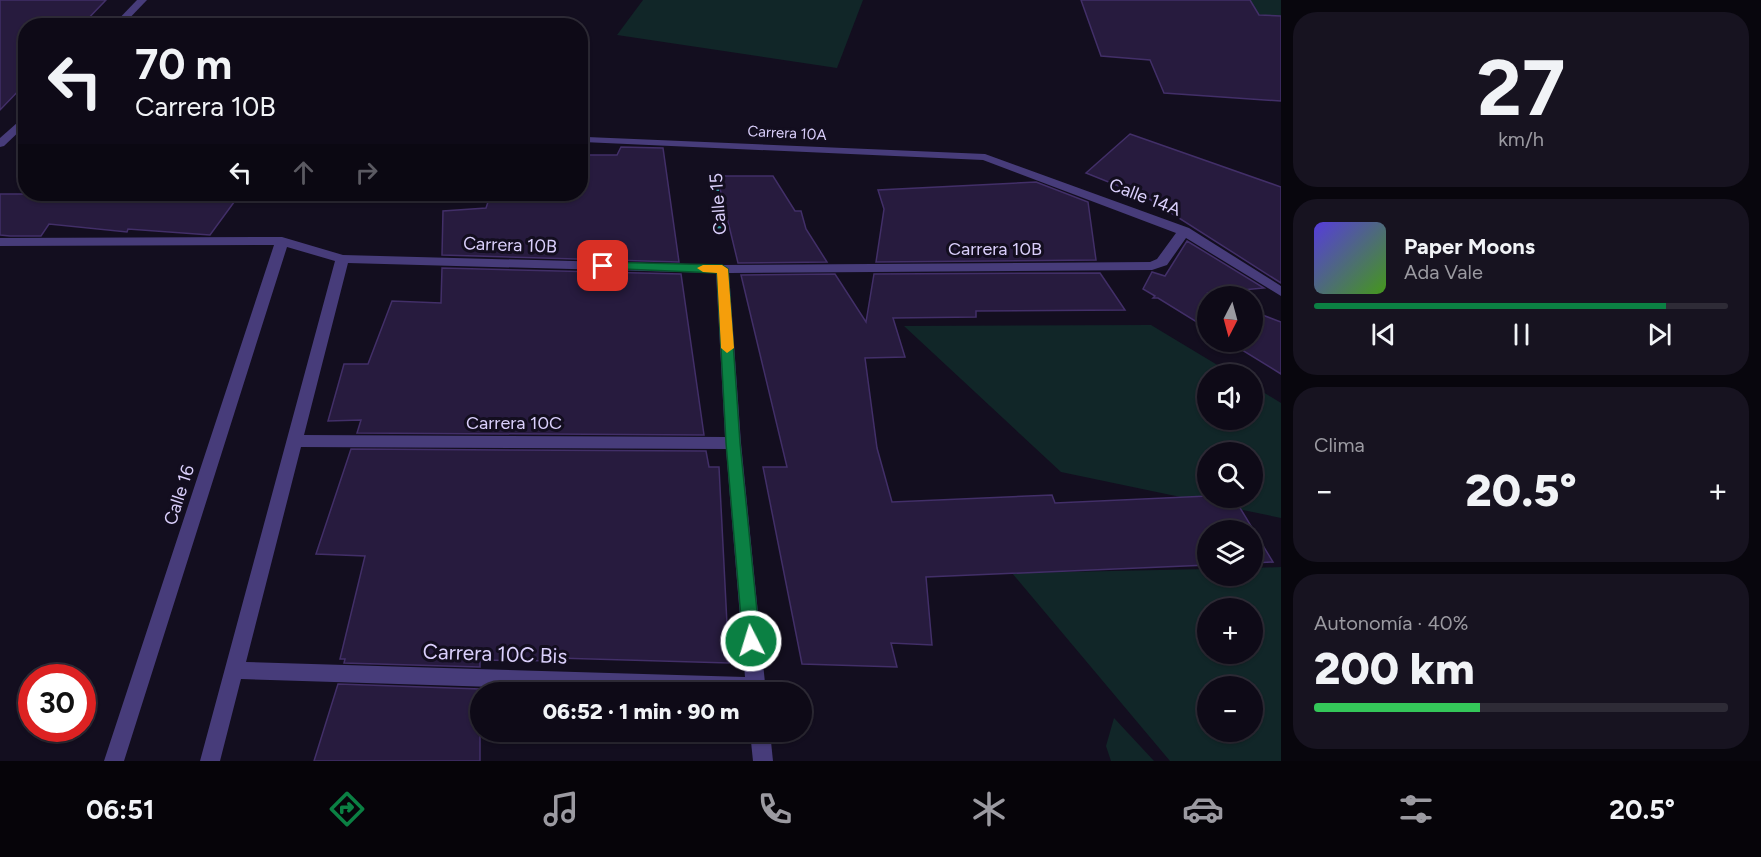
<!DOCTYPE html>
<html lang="es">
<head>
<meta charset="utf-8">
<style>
  :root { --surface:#0e0a17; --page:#171320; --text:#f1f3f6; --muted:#9b9aa1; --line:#2e2b36; --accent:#0b8043 }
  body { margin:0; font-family:Figtree,sans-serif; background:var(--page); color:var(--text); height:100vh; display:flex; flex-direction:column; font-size:22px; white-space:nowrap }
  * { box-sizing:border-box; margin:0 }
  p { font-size:20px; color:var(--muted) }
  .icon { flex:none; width:33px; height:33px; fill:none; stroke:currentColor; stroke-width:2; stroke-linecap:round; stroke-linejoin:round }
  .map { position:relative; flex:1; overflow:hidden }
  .panel { display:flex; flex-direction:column; gap:12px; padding:12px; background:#08060d; width:480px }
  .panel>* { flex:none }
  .guide { position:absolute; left:18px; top:18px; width:570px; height:183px; border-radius:24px; box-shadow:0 2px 4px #0004,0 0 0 2px var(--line); background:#0e0a17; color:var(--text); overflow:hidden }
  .needle { width:39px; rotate:186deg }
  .buttons { position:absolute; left:1197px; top:286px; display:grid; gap:12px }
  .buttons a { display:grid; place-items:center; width:66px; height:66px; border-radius:50%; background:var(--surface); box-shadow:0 2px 4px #0004,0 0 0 2px var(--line); font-size:30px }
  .speed { position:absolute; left:18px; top:664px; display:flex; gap:12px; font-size:30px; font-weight:700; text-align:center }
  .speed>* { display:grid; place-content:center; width:78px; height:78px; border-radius:50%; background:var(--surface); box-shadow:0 2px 4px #0004,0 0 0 2px var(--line); line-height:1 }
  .speed .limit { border:9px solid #d22; background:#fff; color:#111 }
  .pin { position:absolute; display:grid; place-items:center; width:51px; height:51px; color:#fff; margin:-26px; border-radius:12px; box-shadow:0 3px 9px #0006 }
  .me { position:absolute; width:66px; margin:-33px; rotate:355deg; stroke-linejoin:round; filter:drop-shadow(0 0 4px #0008) }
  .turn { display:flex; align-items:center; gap:21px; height:126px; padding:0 18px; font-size:27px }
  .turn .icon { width:78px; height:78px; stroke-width:2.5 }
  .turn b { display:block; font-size:42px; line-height:51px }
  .lanes { display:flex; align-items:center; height:57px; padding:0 18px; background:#0003; justify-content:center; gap:30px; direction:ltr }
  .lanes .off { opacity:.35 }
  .big { font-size:45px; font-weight:800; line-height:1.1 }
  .panel .tile { flex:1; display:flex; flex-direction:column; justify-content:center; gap:9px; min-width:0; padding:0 21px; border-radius:24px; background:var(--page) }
  .panel .dial { align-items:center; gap:0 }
  .dial b { font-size:78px; line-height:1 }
  .song { display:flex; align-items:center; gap:18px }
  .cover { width:72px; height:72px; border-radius:9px; background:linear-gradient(135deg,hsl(250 70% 55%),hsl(100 70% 35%)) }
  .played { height:6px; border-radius:3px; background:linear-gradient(90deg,var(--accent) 85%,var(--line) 85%) }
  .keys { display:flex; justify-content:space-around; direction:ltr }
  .heat { display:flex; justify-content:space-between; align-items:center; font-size:33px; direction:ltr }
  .charge { height:9px; border-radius:4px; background:linear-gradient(90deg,#34c759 40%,var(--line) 0) }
  .trip { position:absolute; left:470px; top:682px; width:342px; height:60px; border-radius:30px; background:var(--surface); box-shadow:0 2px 4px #0004,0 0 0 2px var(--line); font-weight:800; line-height:60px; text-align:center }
  .tabs { display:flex; height:96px; justify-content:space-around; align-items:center; background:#060409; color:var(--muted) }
  .tabs .icon { width:42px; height:42px }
  .tabs .active { color:var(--accent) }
  .tabs b { font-size:27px; color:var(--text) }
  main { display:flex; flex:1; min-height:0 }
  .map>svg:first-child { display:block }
  .green { fill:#112628; fill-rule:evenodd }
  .building { fill:#271b3e; stroke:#422f68; stroke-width:1.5 }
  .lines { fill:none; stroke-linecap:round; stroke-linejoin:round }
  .path-far1 { stroke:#369fa8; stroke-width:3; stroke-dasharray:2 3; stroke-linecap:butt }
  .path { stroke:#369fa8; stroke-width:4; stroke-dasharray:3 4.5; stroke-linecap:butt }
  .minor { fill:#473c7a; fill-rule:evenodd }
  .route { fill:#0b8043; stroke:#07532c; stroke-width:1.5 }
  .slow { fill:#f59e0b }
  .labels { text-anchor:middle; stroke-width:6; stroke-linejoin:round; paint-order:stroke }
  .far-street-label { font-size:15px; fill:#dacffb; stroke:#130e1f }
  .street-label { font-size:18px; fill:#dacffb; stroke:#130e1f }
  .near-street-label { font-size:21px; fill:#dacffb; stroke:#130e1f }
</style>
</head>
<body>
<main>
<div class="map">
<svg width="1281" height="761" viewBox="0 0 1281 761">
  <rect width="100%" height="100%" fill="#130e1f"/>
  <g class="green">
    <polygon points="643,0 863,0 837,68 617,35"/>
    <polygon points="1250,0 1281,0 1281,16 1250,14"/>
    <path d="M1151,325L1234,375H1208V420H1252L1253,386L1281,403V518L1061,472L904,326ZM1208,453H1252V498H1208Z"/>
    <path d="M1281,567V761H1170L1012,573L1207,569L1208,576H1252L1253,568ZM1208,609H1252V654H1208ZM1208,687H1252V732H1208Z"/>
    <polygon points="1114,718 1154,761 1111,761 1106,746"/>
  </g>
  <g class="building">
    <polygon points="0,0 106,0 81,26 26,26 26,83 0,110"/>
    <polygon points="1081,0 1250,0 1259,15 1281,16 1281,101 1164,93 1150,60 1101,56"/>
    <polygon points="1130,134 1281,187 1281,283 1146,197 1086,173"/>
    <polygon points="621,147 663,148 679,262 442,255 443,211 486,208 489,199 544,200 543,194 580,194 580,155 617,155"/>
    <polygon points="717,176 773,176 795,211 801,211 806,229 827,262 738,263"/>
    <polygon points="1036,182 1088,202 1096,260 876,262 884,209 878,190"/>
    <polygon points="0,194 240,194 210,235 128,229 127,232 49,224 41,236 10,236 0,235"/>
    <polygon points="1187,241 1264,288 1209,293 1218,297 1208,297 1208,329 1158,298 1153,298 1155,296 1143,289 1152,272 1165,276"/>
    <polygon points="442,268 681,274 704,435 357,433 361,420 328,421 344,364 368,364 392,301 441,303"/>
    <polygon points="1100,273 1125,310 976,311 976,317 893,318 905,357 865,358 877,448 892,502 1052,495 1055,503 1208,496 1208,498 1234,498 1273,562 1252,563 1252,531 1208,531 1208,565 926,577 932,645 891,643 897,667 802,664 763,467 787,467 741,275 835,274 866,322 874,274"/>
    <polygon points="1252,311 1281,322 1281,374 1229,342 1252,342"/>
    <polygon points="351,449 706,451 709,467 719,467 729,663 557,658 557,661 480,660 480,667 344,663 345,659 340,659 365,556 316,554"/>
    <polygon points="338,684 480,689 480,761 314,761"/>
  </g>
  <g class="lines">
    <polyline class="path-far1" points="716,172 717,190"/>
    <polyline class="path" points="717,188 720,240"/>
    <g class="minor">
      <polygon points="137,0 147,0 122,26 112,26"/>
      <polygon points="26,115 26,125 4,146 0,147 0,138"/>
      <path d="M587,137L985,154L1189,228L1281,286V296L1186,238L1167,265L1152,270L729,273L741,443L766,693H688L241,679L220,761H200L335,261L287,247L124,761H104L274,245L0,246V238L282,237L343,255L722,265L1150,262L1157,259L1176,233L983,160L583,142L581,140ZM348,263L716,273L725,437L304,435ZM301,447L726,449L745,677L246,662Z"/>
      <polygon points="750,732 770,732 773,761 753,761"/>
    </g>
  </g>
  <polygon class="route" points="603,262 722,265 728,269 740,443 760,641 757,647 751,649 745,647 743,641 726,443 717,273 599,268 599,263"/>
  <polygon class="slow" points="722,265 728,269 734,348 727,353 721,348 717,273 703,272 697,268 703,265"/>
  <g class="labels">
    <g class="far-street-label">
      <text transform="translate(787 133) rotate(3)" y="5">Carrera 10A</text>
    </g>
    <g class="street-label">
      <text transform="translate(1145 197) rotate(21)" y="6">Calle 14A</text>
      <text transform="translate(718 204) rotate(-94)" y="6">Calle 15</text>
      <text transform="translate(510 245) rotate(2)" y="6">Carrera 10B</text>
      <text x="995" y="255">Carrera 10B</text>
      <text x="514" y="429">Carrera 10C</text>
      <text transform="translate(179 495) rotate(-72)" y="6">Calle 16</text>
    </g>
    <g class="near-street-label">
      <text transform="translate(495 654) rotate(2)" y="7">Carrera 10C Bis</text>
    </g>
  </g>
</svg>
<div class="buttons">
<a><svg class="needle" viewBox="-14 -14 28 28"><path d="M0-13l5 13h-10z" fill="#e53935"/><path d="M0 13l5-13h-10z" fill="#9b9aa1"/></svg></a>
<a><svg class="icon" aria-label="sound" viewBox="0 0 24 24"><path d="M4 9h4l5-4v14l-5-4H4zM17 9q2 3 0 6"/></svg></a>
<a><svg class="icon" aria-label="search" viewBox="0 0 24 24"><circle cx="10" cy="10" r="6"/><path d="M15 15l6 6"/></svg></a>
<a><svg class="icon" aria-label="layers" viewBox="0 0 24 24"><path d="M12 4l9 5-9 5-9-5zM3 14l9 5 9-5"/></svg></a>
<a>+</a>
<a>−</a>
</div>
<div class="speed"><div class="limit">30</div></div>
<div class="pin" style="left:603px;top:266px;background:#d93025"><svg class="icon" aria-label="arrive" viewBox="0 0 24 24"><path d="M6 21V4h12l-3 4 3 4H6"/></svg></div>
<svg class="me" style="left:751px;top:641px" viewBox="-20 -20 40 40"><circle r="17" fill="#0b8043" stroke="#fff" stroke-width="3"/><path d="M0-11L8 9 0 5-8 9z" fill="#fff"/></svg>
<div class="trip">06:52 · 1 min · 90 m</div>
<div class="guide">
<div class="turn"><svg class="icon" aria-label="left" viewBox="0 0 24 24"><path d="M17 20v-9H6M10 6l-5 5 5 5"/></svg><div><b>70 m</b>Carrera 10B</div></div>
<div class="lanes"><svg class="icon" aria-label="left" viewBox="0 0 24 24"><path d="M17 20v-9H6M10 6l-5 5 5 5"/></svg><svg class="icon off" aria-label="ahead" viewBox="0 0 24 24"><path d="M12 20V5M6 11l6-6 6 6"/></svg><svg class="icon off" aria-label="right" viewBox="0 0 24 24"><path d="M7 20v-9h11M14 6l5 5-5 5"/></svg></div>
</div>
</div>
<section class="panel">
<div class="tile dial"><b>27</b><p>km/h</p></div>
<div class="tile">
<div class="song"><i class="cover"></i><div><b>Paper Moons</b><p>Ada Vale</p></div></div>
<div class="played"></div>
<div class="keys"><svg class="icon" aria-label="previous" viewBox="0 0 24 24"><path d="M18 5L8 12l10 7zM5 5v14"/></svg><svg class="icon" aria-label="pause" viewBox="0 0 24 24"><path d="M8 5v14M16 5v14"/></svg><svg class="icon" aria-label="next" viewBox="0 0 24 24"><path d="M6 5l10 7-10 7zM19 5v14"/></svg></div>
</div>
<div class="tile"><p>Clima</p>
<div class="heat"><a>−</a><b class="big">20.5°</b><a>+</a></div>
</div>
<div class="tile"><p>Autonomía · 40%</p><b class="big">200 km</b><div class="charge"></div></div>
</section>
</main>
<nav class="tabs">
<b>06:51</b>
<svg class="icon active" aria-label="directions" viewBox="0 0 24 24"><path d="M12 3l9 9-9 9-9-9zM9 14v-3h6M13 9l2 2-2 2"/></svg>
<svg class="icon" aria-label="music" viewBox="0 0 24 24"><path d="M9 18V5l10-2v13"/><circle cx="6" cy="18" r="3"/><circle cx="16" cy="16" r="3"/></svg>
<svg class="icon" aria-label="phone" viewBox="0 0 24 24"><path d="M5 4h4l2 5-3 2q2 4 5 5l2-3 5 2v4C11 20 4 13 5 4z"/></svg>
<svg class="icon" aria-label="climate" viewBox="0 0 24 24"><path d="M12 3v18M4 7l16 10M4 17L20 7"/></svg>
<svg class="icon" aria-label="car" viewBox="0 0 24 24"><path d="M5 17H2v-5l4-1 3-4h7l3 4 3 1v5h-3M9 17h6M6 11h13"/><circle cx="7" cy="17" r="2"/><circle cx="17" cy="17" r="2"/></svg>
<svg class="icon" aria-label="filters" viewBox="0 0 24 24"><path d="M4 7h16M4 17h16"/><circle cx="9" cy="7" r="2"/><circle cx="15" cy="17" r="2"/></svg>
<b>20.5°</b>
</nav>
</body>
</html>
